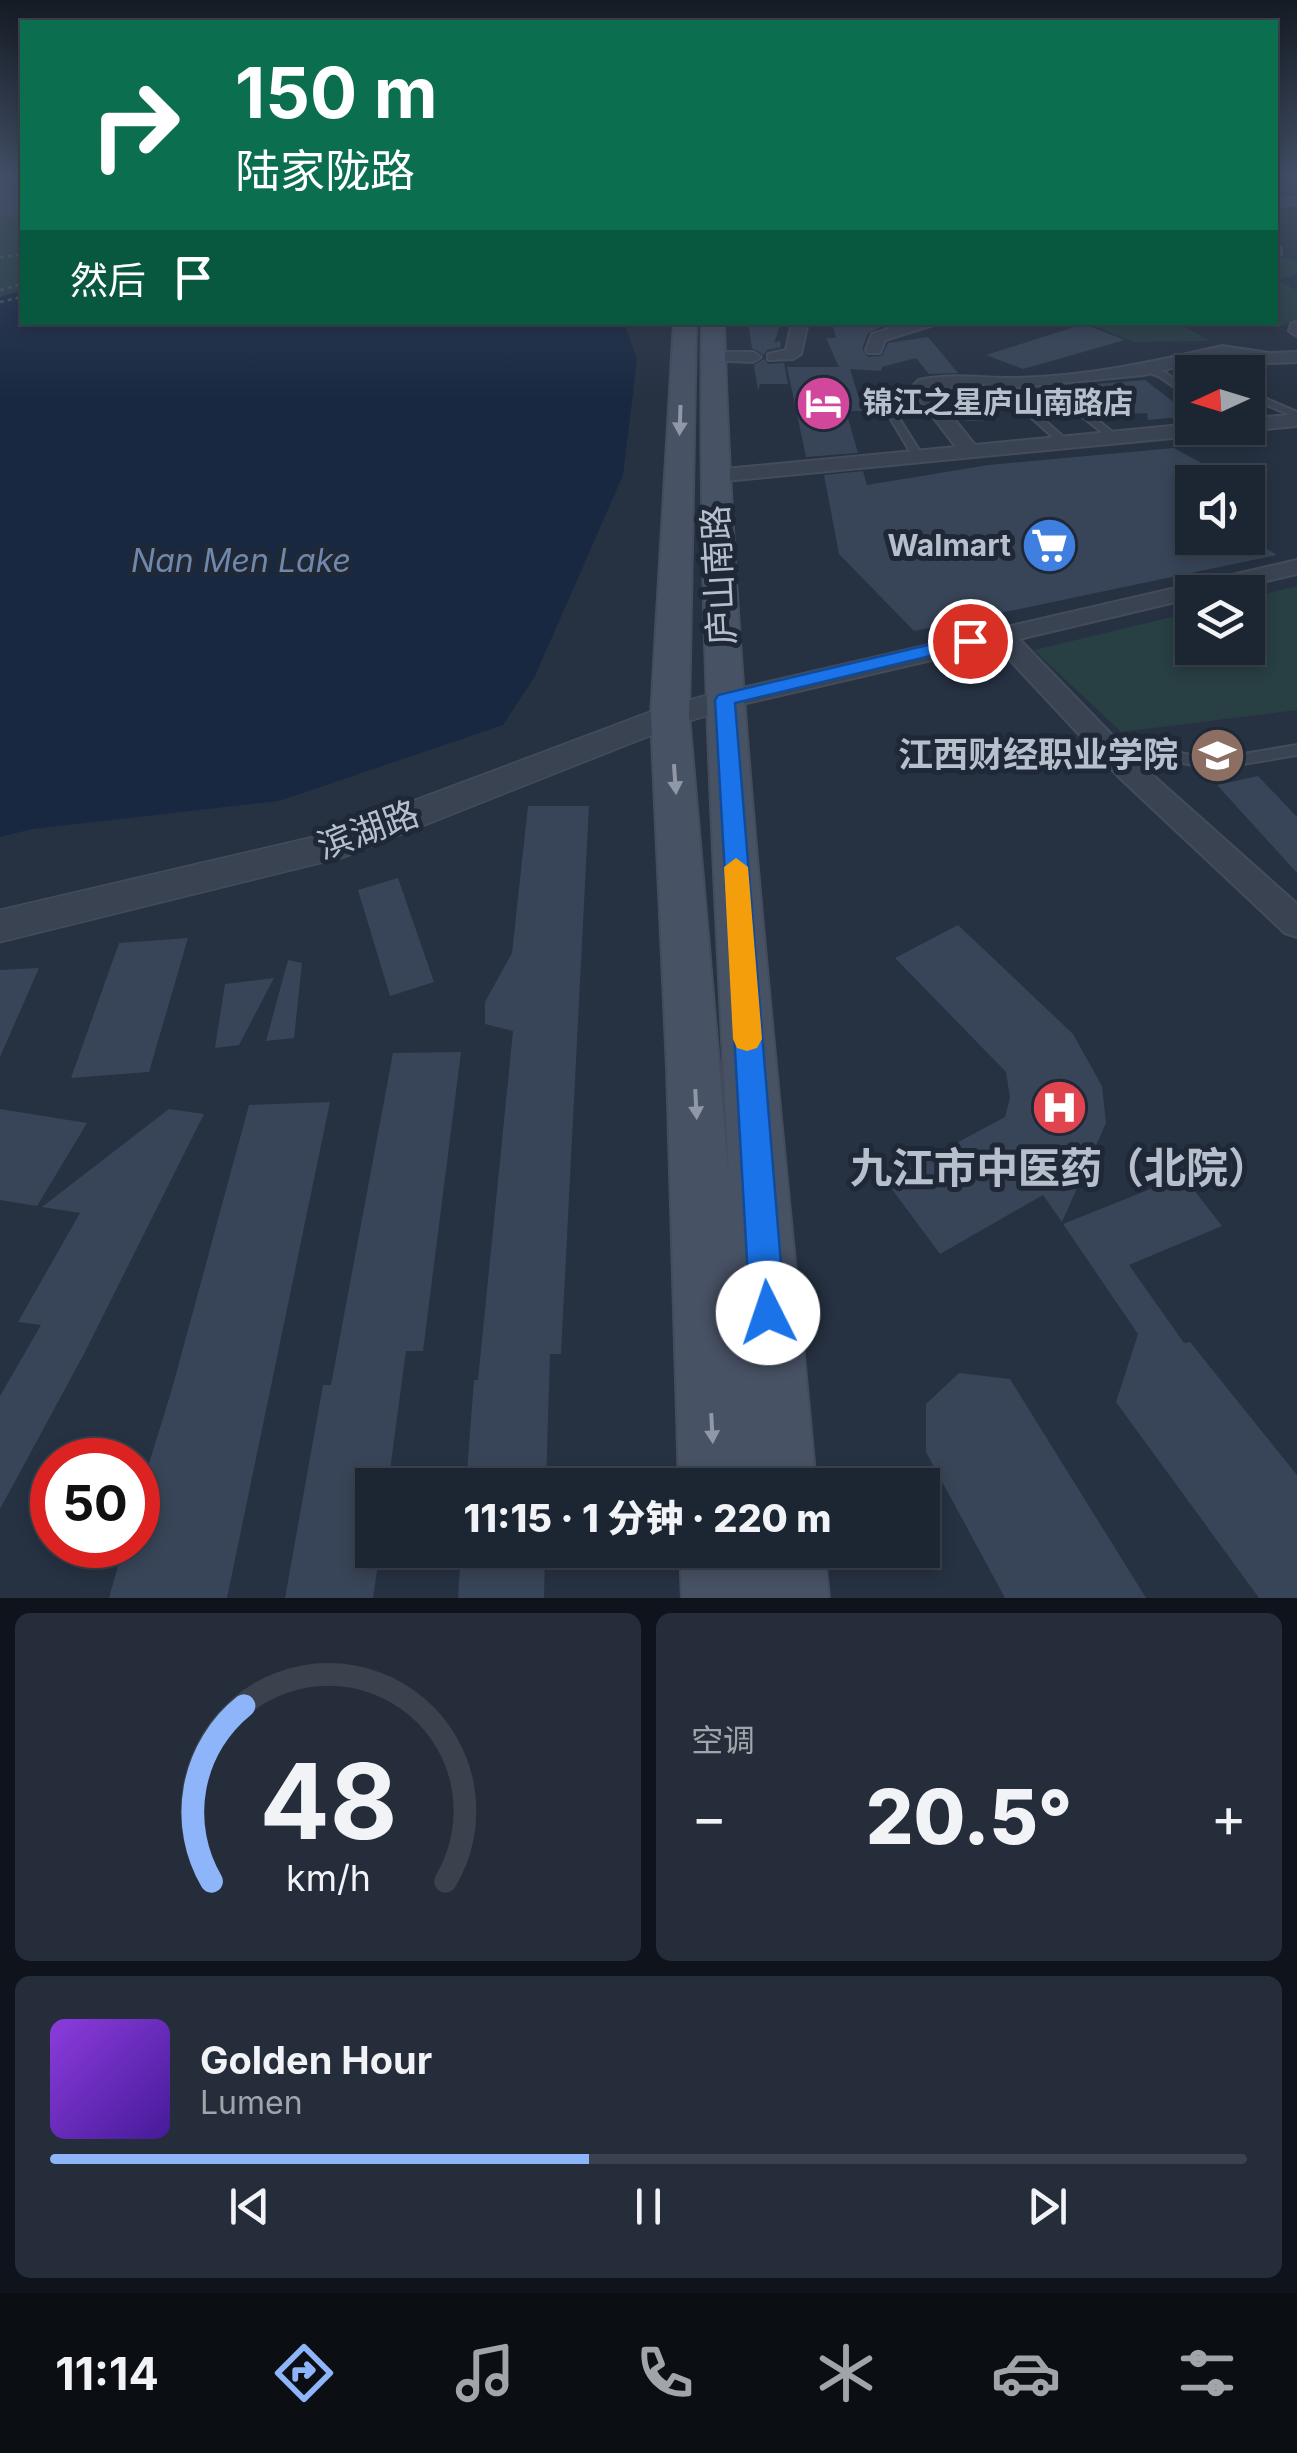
<!DOCTYPE html>
<html lang="zh">
<head>
<meta charset="utf-8">
<style>
  :root { --surface:#1c2532; --page:#252d3a; --text:#f1f3f6; --muted:#a0a5ac; --line:#3a424d; --accent:#8eb5fa }
  body { margin:0; font-family:Inter,"Noto Sans SC",sans-serif; background:var(--page); color:var(--text); height:100vh; display:flex; flex-direction:column; font-size:38px; white-space:nowrap }
  * { box-sizing:border-box; margin:0 }
  p { font-size:32px; color:var(--muted) }
  .icon { flex:none; width:55px; height:55px; fill:none; stroke:currentColor; stroke-width:2; stroke-linecap:round; stroke-linejoin:round }
  .map { position:relative; height:1598px; overflow:hidden }
  .panel { display:flex; flex-direction:column; gap:15px; padding:15px; background:#0f141c; flex:1 }
  .panel>* { flex:none }
  .hud { position:absolute; left:20px; top:20px; width:1258px; height:305px; border-radius:0px; box-shadow:0 5px 15px #0003,0 0 0 2px var(--line); background:#0b6e4f; color:#fff; overflow:hidden }
  .needle { width:65px; rotate:266deg }
  .tools { position:absolute; left:1175px; top:355px; display:grid; gap:20px }
  .tools a { display:grid; place-items:center; width:90px; height:90px; border-radius:0px; background:var(--surface); box-shadow:0 5px 15px #0003,0 0 0 2px var(--line); font-size:50px }
  .speed { position:absolute; left:30px; top:1438px; display:flex; gap:20px; font-size:50px; font-weight:700; text-align:center }
  .speed>* { display:grid; place-content:center; width:130px; height:130px; border-radius:50%; background:var(--surface); box-shadow:0 5px 15px #0003,0 0 0 2px var(--line); line-height:1 }
  .speed .limit { border:15px solid #d22; background:#fff; color:#111 }
  .pin { position:absolute; display:grid; place-items:center; width:85px; height:85px; color:#fff; margin:-42px; border:5px solid #fff; border-radius:50%; box-shadow:0 2px 10px #0007 }
  .me { position:absolute; width:110px; margin:-55px; rotate:356deg; stroke-linejoin:round; filter:drop-shadow(0 0 8px #0008) }
  .turn { display:flex; align-items:center; gap:35px; height:210px; padding:0 50px; font-size:45px }
  .turn .icon { width:130px; height:130px; stroke-width:2.5 }
  .turn b { display:block; font-size:70px; line-height:85px }
  .then { display:flex; align-items:center; height:95px; padding:0 50px; background:#0003; gap:20px; font-size:38px }
  .big { font-size:75px; font-weight:800; line-height:1.1 }
  .panel .card { flex:1; display:flex; flex-direction:column; justify-content:center; gap:15px; min-width:0; padding:0 35px; border-radius:15px; background:var(--page) }
  .panel .dial { align-items:center; gap:0 }
  .dial svg { height:260px; overflow:visible; fill:none; stroke:var(--line); stroke-width:7; stroke-linecap:round; text-anchor:middle }
  .dial text { fill:var(--text); stroke:none }
  .song { display:flex; align-items:center; gap:30px }
  .cover { width:120px; height:120px; border-radius:15px; background:linear-gradient(135deg,hsl(270 70% 55%),hsl(260 70% 35%)) }
  .played { height:10px; border-radius:5px; background:linear-gradient(90deg,var(--accent) 45%,var(--line) 45%) }
  .keys { display:flex; justify-content:space-around; direction:ltr }
  .heat { display:flex; justify-content:space-between; align-items:center; font-size:55px; direction:ltr }
  .panel .tiles { flex:1; display:grid; gap:15px; grid-template-columns:1fr 1fr }
  .card:last-child { grid-column:span 2 }
  .trip { position:absolute; left:355px; top:1468px; width:585px; height:100px; border-radius:0px; background:var(--surface); box-shadow:0 5px 15px #0003,0 0 0 2px var(--line); font-weight:800; line-height:100px; text-align:center }
  .tabs { display:flex; height:160px; justify-content:space-around; align-items:center; background:#0b0f14; color:var(--muted) }
  .tabs .icon { width:70px; height:70px }
  .tabs .on { color:var(--accent) }
  .tabs b { font-size:45px; color:var(--text) }
  .map>svg:first-child { display:block }
  .green { fill:#283f43 }
  .water { fill:#182841 }
  .building { fill:#384558 }
  .lines { fill:none; stroke-linecap:round; stroke-linejoin:round }
  .service-casing { stroke:#444c5b; stroke-width:4 }
  .minor-casing { stroke:#444c5b; stroke-width:4 }
  .tertiary-casing { stroke:#444c5b; stroke-width:3 }
  .secondary-casing { stroke:#444c5b; stroke-width:4 }
  .path { stroke:#41585b; stroke-width:2.5; stroke-dasharray:4 4; stroke-linecap:butt }
  .service { fill:#3a4352; fill-rule:evenodd }
  .minor { fill:#3a4352; fill-rule:evenodd }
  .tertiary { fill:#3a4352; fill-rule:evenodd }
  .secondary { fill:#485265; fill-rule:evenodd }
  .oneway { fill:#9098a8 }
  .route { fill:#1a73e8; stroke:#114b97; stroke-width:2.5 }
  .slow { fill:#f59e0b }
  .labels { text-anchor:middle; stroke-width:10; stroke-linejoin:round; paint-order:stroke }
  .far-poi-label { font-size:30px; font-weight:bold; fill:#b7becc; stroke:#1f2837; text-anchor:start }
  .far-water-label { font-size:32px; font-style:italic; fill:#7088ab; stroke:#1f2837 }
  .street-label { font-size:35px; fill:#b7becc; stroke:#1f2837 }
  .poi-label { font-size:35px; font-weight:bold; fill:#b7becc; stroke:#1f2837; text-anchor:end }
  .near-poi-label { font-size:42px; font-weight:bold; fill:#b7becc; stroke:#1f2837 }
</style>
</head>
<body>
<div class="map">
<svg width="1297" height="1598" viewBox="0 0 1297 1598">
  <rect width="100%" height="100%" fill="#263142"/>
  <g class="green">
    <polygon points="0,176 22,176 22,290 0,297"/>
    <polygon points="1281,257 1297,261 1297,274 1279,280 1297,291 1297,320 1279,327 1236,323 1275,322 1275,261"/>
    <polygon points="1041,323 1206,323 1185,327 1210,341 1134,342 1086,323 1038,324"/>
    <polygon points="1297,586 1297,710 1121,732 1034,650 1192,612 1192,648 1248,648 1248,598"/>
  </g>
  <polygon class="water" points="22,291 22,322 624,323 637,359 623,475 535,676 503,725 279,801 32,829 0,837 0,297"/>
  <g class="building">
    <polygon points="0,185 22,187 22,218 0,216"/>
    <polygon points="748,322 781,322 774,343 780,341 781,347 767,350 764,355 752,348"/>
    <polygon points="849,322 869,322 881,327 868,333 862,349 868,357 882,356 888,343 928,337 958,373 929,374 916,358 882,367 881,371 850,369 863,411 846,411 858,453 806,457 787,367 839,367 826,338 836,338 833,327"/>
    <polygon points="1084,324 1125,340 1023,369 986,355"/>
    <polygon points="764,359 768,364 784,363 788,384 760,384 758,391 754,365"/>
    <polygon points="1145,380 1192,416 1148,420 1147,413 1109,415 1073,386"/>
    <polygon points="972,389 998,420 966,421 943,392"/>
    <polygon points="1174,448 1236,482 1192,482 1192,538 1249,538 1277,555 914,631 839,554 824,475 863,471 867,485 988,465"/>
    <polygon points="1258,776 1297,817 1297,873 1217,785"/>
    <polygon points="528,806 589,806 561,1354 550,1354 546,1485 466,1485 474,1380 478,1380 513,1031 485,1024 485,1002 512,953"/>
    <polygon points="398,878 434,982 390,996 358,890"/>
    <polygon points="958,925 1073,1034 1102,1086 1106,1123 1062,1222 1043,1195 940,1254 886,1181 1005,1117 1010,1098 1006,1072 895,958"/>
    <polygon points="188,938 149,1072 71,1078 119,943"/>
    <polygon points="288,960 302,963 294,1038 266,1041"/>
    <polygon points="39,968 0,1057 0,970"/>
    <polygon points="274,978 239,1045 215,1048 225,984"/>
    <polygon points="461,1052 423,1351 406,1351 388,1485 372,1485 372,1550 380,1550 373,1598 285,1598 323,1385 331,1385 393,1053"/>
    <polygon points="330,1102 227,1598 109,1598 124,1545 138,1545 138,1499 172,1389 249,1105"/>
    <polygon points="0,1109 87,1123 37,1206 0,1200"/>
    <polygon points="169,1109 204,1114 85,1352 0,1509 0,1396 41,1325 18,1322 80,1213 42,1207"/>
    <polygon points="1183,1176 1222,1226 1129,1265 1184,1343 1190,1342 1297,1475 1297,1598 1259,1598 1116,1402 1138,1334 1063,1224"/>
    <polygon points="959,1373 1010,1379 1146,1598 1005,1598 926,1452 926,1404"/>
    <polygon points="461,1550 545,1550 544,1598 458,1598"/>
  </g>
  <g class="lines">
    <defs>
      <g id="service">
        <polygon points="1174,360 1200,370 1201,372 1192,373 1171,365 1171,361"/>
        <polygon points="1147,366 1166,373 1192,392 1192,399 1160,377 1144,371 1144,367"/>
        <polygon points="1039,378 1045,378 1120,438 1120,442 1114,442 1039,382"/>
        <polygon points="993,379 999,379 1070,443 1070,447 1064,447 993,383"/>
        <polygon points="875,389 882,391 924,458 922,460 914,458 874,391"/>
        <polygon points="1248,391 1297,412 1297,418 1248,397"/>
        <polygon points="1107,740 1213,759 1297,745 1297,755 1213,769 1102,747 1100,744 1102,741"/>
      </g>
      <g id="minor">
        <polygon points="1297,198 1297,204 1275,207 1275,199"/>
        <polygon points="1275,247 1281,248 1281,254 1275,255"/>
        <polygon points="792,322 808,322 801,354 793,359 768,360 768,354 786,350"/>
        <polygon points="882,322 904,326 943,322 885,340 880,353 868,353 866,350 872,334 889,329"/>
        <polygon points="1297,322 1297,336 1289,331 1291,324"/>
        <path d="M1222,346L1269,353L1297,352V362L1269,363L1222,356L1143,375L1010,388L985,384L930,389L975,445L1192,424V428H1248V419L1297,414V426L714,482L704,476L714,470L956,447L911,388L919,380C951,373 981,378 1013,378C1083,377 1154,362 1222,346Z"/>
        <polygon points="711,352 753,352 761,357 753,362 705,360 705,354"/>
        <polygon points="1297,560 1297,574 1218,592 1192,592 1192,598 1019,639 1139,763 1297,904 1297,937 1285,933 1119,777 996,645 725,708 712,700 725,692"/>
      </g>
      <polygon id="tertiary" points="725,690 737,693 742,700 737,707 682,723 344,857 0,942 0,910 322,835 658,709"/>
      <g id="secondary">
        <path d="M674,322L696,323L689,716L729,1179C715,894 698,609 702,322H724C735,711 781,1098 816,1485H679L667,1068L651,716Z"/>
        <polygon points="680,1550 824,1550 829,1598 682,1598"/>
      </g>
    </defs>
    <use href="#service" class="service-casing"/>
    <use href="#minor" class="minor-casing"/>
    <use href="#tertiary" class="tertiary-casing"/>
    <use href="#secondary" class="secondary-casing"/>
    <g class="path">
      <polyline points="0,257 22,255"/>
      <polyline points="0,290 22,284"/>
      <polyline points="0,302 22,297"/>
    </g>
    <use href="#service" class="service"/>
    <use href="#minor" class="minor"/>
    <use href="#tertiary" class="tertiary"/>
    <use href="#secondary" class="secondary"/>
  </g>
  <defs><path id="oneway-solid" d="M-6-.8H1V-3.2L6.5 0L1 3.2V.8H-6Z" transform="scale(2.5)"/></defs>
  <g class="oneway">
    <use href="#oneway-solid" transform="translate(680 420) rotate(92)"/>
    <use href="#oneway-solid" transform="translate(675 779) rotate(86)"/>
    <use href="#oneway-solid" transform="translate(696 1104) rotate(87)"/>
    <use href="#oneway-solid" transform="translate(712 1428) rotate(87)"/>
  </g>
  <linearGradient id="sky" x2="0" y2="1"><stop stop-color="#151b24"/><stop offset="0.44" stop-color="#414e65"/><stop offset="1" stop-color="#414e65" stop-opacity="0"/></linearGradient>
  <rect width="1297" height="400" fill="url(#sky)"/>
  <polygon class="route" points="970,635 979,641 976,645 735,703 785,1313 780,1325 768,1330 755,1325 750,1313 715,700 718,695"/>
  <polygon class="slow" points="736,858 748,867 762,1039 757,1048 747,1051 737,1048 733,1039 724,867"/>
  <defs>
    <symbol id="hotel-disc" viewBox="-11 -11 22 22"><circle r="9.5" fill="#d1479c" stroke="#1f2837"/><path d="M-6-4.5h1.5V1H6V5H4.5V3h-9V5H-6ZM-4 0a1.8 1.8 0 1 1 3.6 0ZM.5 0V-2.5h3Q6-2.5 6 0Z" fill="#fff"/></symbol>
    <symbol id="supermarket-disc" viewBox="-11 -11 22 22"><circle r="9.5" fill="#3f7fe0" stroke="#1f2837"/><path d="M-6-5.5h2.5l.6 2H6L4.5 2H-2.5L-4.4-4H-6ZM-1.5 3.2a1.3 1.3 0 1 0 .1 0ZM3 3.2a1.3 1.3 0 1 0 .1 0Z" fill="#fff"/></symbol>
    <symbol id="university-disc" viewBox="-11 -11 22 22"><circle r="9.5" fill="#8d6e63" stroke="#1f2837"/><path d="M0-5L7-2L0 1L-7-2ZM-4 1L0 2.5L4 1V4Q0 6-4 4Z" fill="#fff"/></symbol>
    <symbol id="hospital-disc" viewBox="-11 -11 22 22"><circle r="9.5" fill="#e0444e" stroke="#1f2837"/><path d="M-5-5h3v3.5h4V-5h3V5h-3V1.5h-4V5h-3Z" fill="#fff"/></symbol>
  </defs>
  <g fill-rule="evenodd">
    <use href="#hotel-disc" x="792" y="372" width="63" height="63"/>
    <use href="#supermarket-disc" x="1018" y="514" width="63" height="63"/>
    <use href="#university-disc" x="1186" y="724" width="63" height="63"/>
    <use href="#hospital-disc" x="1028" y="1076" width="63" height="63"/>
  </g>
  <g class="labels">
    <g class="far-poi-label">
      <text x="863" y="413">锦江之星庐山南路店</text>
      <text x="1011" y="556" text-anchor="end">Walmart</text>
    </g>
    <g class="far-water-label">
      <text x="241" y="572">Nan Men Lake</text>
    </g>
    <g class="street-label">
      <text transform="translate(719 575) rotate(-93)" y="12">庐山南路</text>
      <text transform="translate(368 830) rotate(-20)" y="12">滨湖路</text>
    </g>
    <g class="poi-label">
      <text x="1178" y="767">江西财经职业学院</text>
    </g>
    <g class="near-poi-label">
      <text x="1060" y="1183">九江市中医药（北院）</text>
    </g>
  </g>
</svg>
<div class="tools">
<a><svg class="needle" viewBox="-14 -14 28 28"><path d="M0-13l5 13h-10z" fill="#e53935"/><path d="M0 13l5-13h-10z" fill="#a0a5ac"/></svg></a>
<a><svg class="icon" aria-label="sound" viewBox="0 0 24 24"><path d="M4 9h4l5-4v14l-5-4H4zM17 9q2 3 0 6"/></svg></a>
<a><svg class="icon" aria-label="layers" viewBox="0 0 24 24"><path d="M12 4l9 5-9 5-9-5zM3 14l9 5 9-5"/></svg></a>
</div>
<div class="speed"><div class="limit">50</div></div>
<div class="pin" style="left:970px;top:641px;background:#d93025"><svg class="icon" aria-label="arrive" viewBox="0 0 24 24"><path d="M6 21V4h12l-3 4 3 4H6"/></svg></div>
<svg class="me" style="left:768px;top:1313px" viewBox="-20 -20 40 40"><circle r="19" fill="#fff"/><path d="M0-13L10 11 0 6-10 11z" fill="#1a73e8"/></svg>
<div class="trip">11:15 · 1 分钟 · 220 m</div>
<div class="hud">
<div class="turn"><svg class="icon" aria-label="right" viewBox="0 0 24 24"><path d="M7 20v-9h11M14 6l5 5-5 5"/></svg><div><b>150 m</b>陆家陇路</div></div>
<div class="then">然后<svg class="icon" aria-label="arrive" viewBox="0 0 24 24"><path d="M6 21V4h12l-3 4 3 4H6"/></svg></div>
</div>
</div>
<section class="panel">
<div class="tiles">
<div class="card dial"><svg viewBox="0 0 100 80">
<path d="M14 69A42 42 0 1 1 86 69"/>
<path d="M14 69A42 42 0 0 1 24 15" stroke="#8eb5fa"/>
<text x="50" y="56" font-size="32" font-weight="700">48</text>
<text x="50" y="72" font-size="11">km/h</text>
</svg></div>
<div class="card"><p>空调</p>
<div class="heat"><a>−</a><b class="big">20.5°</b><a>+</a></div>
</div>
<div class="card">
<div class="song"><i class="cover"></i><div><b>Golden Hour</b><p>Lumen</p></div></div>
<div class="played"></div>
<div class="keys"><svg class="icon" aria-label="previous" viewBox="0 0 24 24"><path d="M18 5L8 12l10 7zM5 5v14"/></svg><svg class="icon" aria-label="pause" viewBox="0 0 24 24"><path d="M8 5v14M16 5v14"/></svg><svg class="icon" aria-label="next" viewBox="0 0 24 24"><path d="M6 5l10 7-10 7zM19 5v14"/></svg></div>
</div>
</div>
</section>
<nav class="tabs">
<b>11:14</b>
<svg class="icon on" aria-label="directions" viewBox="0 0 24 24"><path d="M12 3l9 9-9 9-9-9zM9 14v-3h6M13 9l2 2-2 2"/></svg>
<svg class="icon" aria-label="music" viewBox="0 0 24 24"><path d="M9 18V5l10-2v13"/><circle cx="6" cy="18" r="3"/><circle cx="16" cy="16" r="3"/></svg>
<svg class="icon" aria-label="phone" viewBox="0 0 24 24"><path d="M5 4h4l2 5-3 2q2 4 5 5l2-3 5 2v4C11 20 4 13 5 4z"/></svg>
<svg class="icon" aria-label="climate" viewBox="0 0 24 24"><path d="M12 3v18M4 7l16 10M4 17L20 7"/></svg>
<svg class="icon" aria-label="car" viewBox="0 0 24 24"><path d="M5 17H2v-5l4-1 3-4h7l3 4 3 1v5h-3M9 17h6M6 11h13"/><circle cx="7" cy="17" r="2"/><circle cx="17" cy="17" r="2"/></svg>
<svg class="icon" aria-label="filters" viewBox="0 0 24 24"><path d="M4 7h16M4 17h16"/><circle cx="9" cy="7" r="2"/><circle cx="15" cy="17" r="2"/></svg>
</nav>
</body>
</html>
